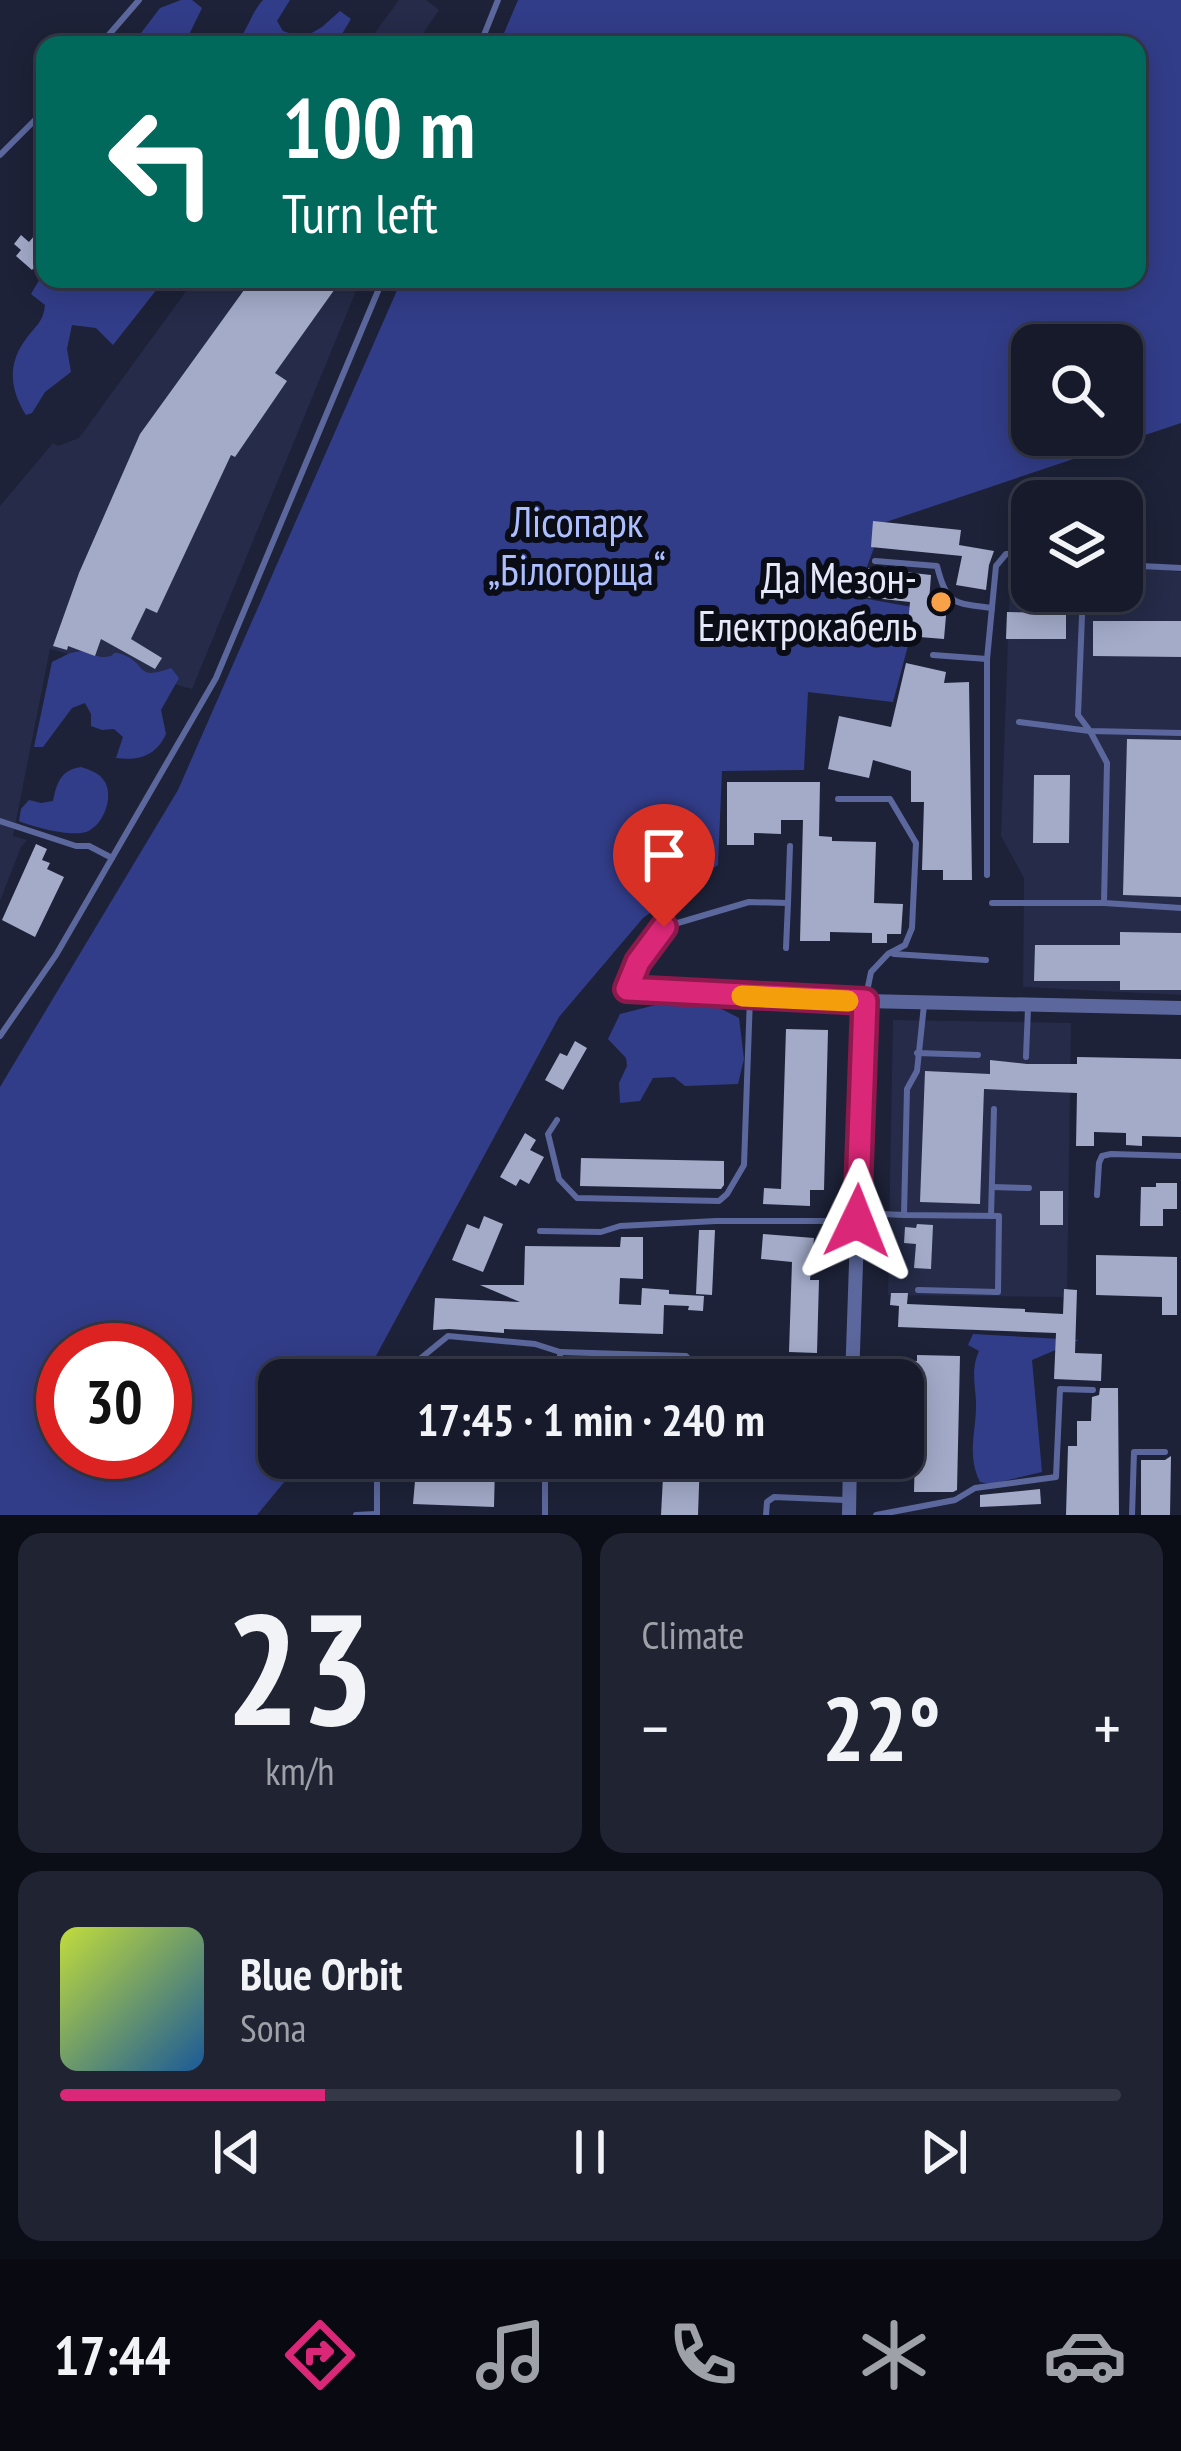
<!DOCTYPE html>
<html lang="en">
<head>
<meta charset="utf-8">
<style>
  :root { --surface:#161a2a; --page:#1f2332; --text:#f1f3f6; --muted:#9ea1a8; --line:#353847; --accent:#db2777 }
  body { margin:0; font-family:"PT Sans Narrow",sans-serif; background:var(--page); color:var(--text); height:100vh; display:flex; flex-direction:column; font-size:45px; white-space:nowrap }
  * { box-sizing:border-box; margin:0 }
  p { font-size:39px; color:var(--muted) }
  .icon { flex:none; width:66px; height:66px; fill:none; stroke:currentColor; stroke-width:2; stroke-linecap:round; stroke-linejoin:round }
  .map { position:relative; height:1515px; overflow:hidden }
  .side { display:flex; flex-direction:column; gap:18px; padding:18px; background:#0c0e17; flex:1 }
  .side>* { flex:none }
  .top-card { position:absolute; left:36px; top:36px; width:1110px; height:252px; border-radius:24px; box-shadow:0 6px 30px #0003,0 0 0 3px var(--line); background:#00695c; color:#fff; overflow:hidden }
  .buttons { position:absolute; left:1011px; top:324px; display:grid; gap:24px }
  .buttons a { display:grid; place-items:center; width:132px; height:132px; border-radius:24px; background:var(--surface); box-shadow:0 6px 30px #0003,0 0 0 3px var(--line); font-size:60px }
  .speed { position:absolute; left:36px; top:1323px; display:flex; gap:24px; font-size:60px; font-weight:700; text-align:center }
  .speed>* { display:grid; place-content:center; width:156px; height:156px; border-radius:50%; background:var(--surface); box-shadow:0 6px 30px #0003,0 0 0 3px var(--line); line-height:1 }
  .speed .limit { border:18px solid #d22; background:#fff; color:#111 }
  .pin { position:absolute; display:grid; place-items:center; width:102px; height:102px; color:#fff; margin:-123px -51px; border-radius:50% 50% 50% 0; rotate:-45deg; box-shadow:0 0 12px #0007 }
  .pin .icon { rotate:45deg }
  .me { position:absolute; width:132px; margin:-66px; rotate:2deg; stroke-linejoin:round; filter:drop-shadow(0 0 9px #0008) }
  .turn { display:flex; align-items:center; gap:42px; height:252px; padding:0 48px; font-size:54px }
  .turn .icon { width:156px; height:156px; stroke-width:2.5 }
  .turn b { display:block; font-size:84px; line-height:102px }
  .big { font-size:90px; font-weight:800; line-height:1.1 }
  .side .tile { flex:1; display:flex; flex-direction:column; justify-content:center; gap:18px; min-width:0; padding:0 42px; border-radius:24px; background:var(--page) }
  .side .dial { align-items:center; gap:0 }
  .dial b { font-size:156px; line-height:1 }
  .song { display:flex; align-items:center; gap:36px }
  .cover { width:144px; height:144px; border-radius:18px; background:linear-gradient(135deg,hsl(70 70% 55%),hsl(210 70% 35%)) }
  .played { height:12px; border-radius:6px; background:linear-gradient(90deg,var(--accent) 25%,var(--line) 25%) }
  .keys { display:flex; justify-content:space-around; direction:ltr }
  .heat { display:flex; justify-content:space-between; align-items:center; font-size:66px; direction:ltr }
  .side .tiles { flex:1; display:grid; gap:18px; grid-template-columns:1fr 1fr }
  .tile:last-child { grid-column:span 2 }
  .trip { position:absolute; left:258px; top:1359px; width:666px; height:120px; border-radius:24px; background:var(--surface); box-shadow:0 6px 30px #0003,0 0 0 3px var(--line); font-weight:800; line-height:120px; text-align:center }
  .dock { display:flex; height:192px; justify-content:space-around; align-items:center; background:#090a11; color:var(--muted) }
  .dock .icon { width:84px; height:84px }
  .dock .current { color:var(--accent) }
  .dock b { font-size:54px; color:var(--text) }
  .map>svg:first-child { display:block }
  .built { fill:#252b48 }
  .green { fill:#323d89; fill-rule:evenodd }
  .building { fill:#a3abc9 }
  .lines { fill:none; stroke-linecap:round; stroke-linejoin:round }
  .service { stroke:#5c689d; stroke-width:6 }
  .minor { stroke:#5c689d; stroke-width:14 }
  .route-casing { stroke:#8e194d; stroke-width:30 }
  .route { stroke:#db2777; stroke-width:21 }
  .slow { stroke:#f59e0b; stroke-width:21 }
  .poi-dot { fill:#f7a149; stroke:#0a0c16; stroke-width:4.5 }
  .labels { text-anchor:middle; stroke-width:12; stroke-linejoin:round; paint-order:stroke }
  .park-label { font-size:42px; fill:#adbeff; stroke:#0a0c16 }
  .poi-label { font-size:42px; fill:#e4e8f8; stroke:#0a0c16; text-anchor:end }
</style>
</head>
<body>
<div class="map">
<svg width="1181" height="1515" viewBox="0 0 1181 1515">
  <rect width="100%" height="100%" fill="#1d2238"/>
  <g class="built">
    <polygon points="399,0 426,0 439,10 415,45 366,45"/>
    <polygon points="195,279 361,279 192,689 50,649 13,836 27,840 21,847 0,901 0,506 53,443 58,446 79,438"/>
    <polygon points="1011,553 1032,555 1032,591 1122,591 1122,565 1181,572 1181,995 1023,987 1024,878 1001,836"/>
    <polygon points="893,1020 1071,1023 1067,1297 888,1295"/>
  </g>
  <g class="green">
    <polygon points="181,0 192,0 202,8 184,45 132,45 160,8"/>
    <path d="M263,0H290L277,21L283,31L303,38L322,27L340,11L351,19L342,34L321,45H234C248,32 250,14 263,0Z"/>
    <path d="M518,0H1181V423L883,523L856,597L918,608L893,702L808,692L804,770L722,771L718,865L643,918L559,1017L363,1380H279V1458H304L257,1515H0V1087L178,790L402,279H1137V45H499ZM1032,345H1122V435H1032ZM63,1350H165V1452H63Z"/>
    <path d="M45,270V279H165L113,345L96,328L72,325L67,349L71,372L45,392L32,413L26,415C10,389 7,364 26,339C36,325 43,323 45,305L31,294Z"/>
    <path d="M82,651C90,653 96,657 103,657C120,657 107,649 124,655C148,665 135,681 171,668L179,678L161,710L166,734C156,756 139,761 116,758L123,737L114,729L102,730L91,726V714L85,703L72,708L43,747H34L52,662L70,653Z"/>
    <path d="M81,767C90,770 100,773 105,782C114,798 103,826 86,832C71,837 33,827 19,821L21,809L29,800L41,803L53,801C57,782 61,770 81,767Z"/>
    <polygon points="679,999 714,1005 739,1018 744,1059 738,1084 685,1086 674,1077 653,1078 640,1101 620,1103 619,1083 627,1066 626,1058 608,1039 620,1014"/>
    <path d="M973,1334L1079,1340L1032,1360L1042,1472L991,1484L980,1482C966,1454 977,1430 976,1401C975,1383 971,1369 979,1351L968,1345Z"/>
  </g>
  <g class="building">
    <polygon points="45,223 45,254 32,270 16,256 21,250 14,244 21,235 29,242"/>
    <polygon points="252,279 342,279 275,373 287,381 235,457 231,455 157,613 146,608 131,639 162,658 155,669 101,639 95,656 68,646 67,650 53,646 79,573 140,434"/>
    <polygon points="873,521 961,530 959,545 994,551 989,565 986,590 956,585 962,556 871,547"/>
    <polygon points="868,568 931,575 929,602 947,604 944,639 907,636 910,602 865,597"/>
    <polygon points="1007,612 1066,613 1066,639 1006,639"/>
    <polygon points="1093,621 1181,621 1181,657 1093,656"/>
    <polygon points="906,663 946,672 944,683 969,682 972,880 943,880 943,870 922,870 924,802 911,802 911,771 873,760 869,778 828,769 839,716 891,727"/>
    <polygon points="1127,739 1181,740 1181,897 1123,895"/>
    <polygon points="1034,775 1070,775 1069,843 1033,843"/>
    <polygon points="727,782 820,782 819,836 832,837 832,841 876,842 874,903 903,904 901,934 887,934 887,943 872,943 872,933 830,932 830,941 800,941 803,820 781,820 781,834 754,833 754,845 727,845"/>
    <polygon points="36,844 47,849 42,860 50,863 47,869 64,877 35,937 2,920"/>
    <polygon points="1120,932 1181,933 1181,990 1120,990 1120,981 1034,981 1035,945 1120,945"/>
    <polygon points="786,1029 828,1030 824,1190 810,1190 810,1206 763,1204 764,1188 781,1189"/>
    <polygon points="575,1041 587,1048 563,1090 545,1080 560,1053 567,1056"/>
    <polygon points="1077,1057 1181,1059 1181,1137 1142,1136 1142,1146 1126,1145 1126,1133 1094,1132 1094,1146 1076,1146 1077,1093 984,1089 980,1204 920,1202 925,1071 990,1074 990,1060 1027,1064 1077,1064"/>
    <polygon points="525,1133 536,1140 530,1150 544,1157 529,1184 520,1179 516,1186 500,1177"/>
    <polygon points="581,1158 724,1161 724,1185 721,1189 580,1186"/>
    <polygon points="1156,1183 1177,1183 1177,1209 1163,1209 1163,1226 1140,1226 1141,1187 1156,1187"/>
    <rect x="1040" y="1191" width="23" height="34"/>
    <polygon points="484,1216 503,1224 483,1272 452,1260 467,1224 479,1229"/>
    <polygon points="917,1224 933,1225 931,1269 914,1268 916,1244 904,1243 905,1227 916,1228"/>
    <polygon points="699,1230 715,1230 712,1295 696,1294"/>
    <polygon points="763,1234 814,1238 810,1280 819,1280 817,1353 789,1352 792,1262 761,1259"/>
    <polygon points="621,1237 643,1237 643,1279 620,1278 619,1304 641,1305 642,1288 669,1290 669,1294 704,1296 703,1311 688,1310 689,1306 664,1305 663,1334 504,1329 504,1333 449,1329 433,1330 435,1298 520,1302 480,1285 524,1285 525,1246 620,1247"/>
    <polygon points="1096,1255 1177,1257 1177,1315 1162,1315 1162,1297 1096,1295"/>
    <polygon points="1064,1289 1077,1290 1075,1353 1102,1354 1101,1381 1054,1379 1056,1333 898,1327 899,1306 890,1305 891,1293 908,1293 907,1304 1025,1309 1025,1312 1063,1314"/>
    <polygon points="917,1355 960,1356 957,1490 953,1492 914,1492 917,1373 881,1372 882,1360 917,1361"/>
    <polygon points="1100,1388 1118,1388 1119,1515 1066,1515 1068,1446 1077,1446 1077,1421 1091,1421 1092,1397 1099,1395"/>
    <polygon points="1171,1456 1170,1515 1141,1515 1141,1460 1165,1460"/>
    <polygon points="417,1458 466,1458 466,1464 495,1465 494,1507 413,1504"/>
    <polygon points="664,1458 700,1458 698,1515 661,1515"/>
    <polygon points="1040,1489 1041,1504 980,1507 980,1495"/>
  </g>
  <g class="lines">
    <g class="service">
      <polyline points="100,45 139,0"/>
      <polyline points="480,45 498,0"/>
      <polyline points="0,155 45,110"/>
      <path d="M875,561L937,566C947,606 954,603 992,608"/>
      <polyline points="1122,565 1181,568"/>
      <polyline points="1083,591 1078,715 1090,731 1107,763 1104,903 1181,908"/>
      <polyline points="933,655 987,659"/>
      <polyline points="1019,722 1090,731 1181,733"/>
      <polyline points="0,821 76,846 89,846 112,858"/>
      <polyline points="987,875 987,659 996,566 1006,554 1032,554"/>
      <polyline points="788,903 790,846"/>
      <polyline points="992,903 1104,903"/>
      <polyline points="786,948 788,903 749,902 664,927 637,962 627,989 865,1001 871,972 888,954 905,945 912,928 916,843 890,799 838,799"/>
      <polyline points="894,954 986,960"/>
      <polyline points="0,1036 56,955 216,678 383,279"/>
      <polyline points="917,1053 978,1055"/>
      <polyline points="1026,1057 1028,1008"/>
      <polyline points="557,1120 548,1134 559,1179 577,1198 719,1201 727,1194 744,1165 750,997"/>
      <polyline points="992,1187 1029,1188"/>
      <polyline points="1097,1195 1099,1163 1102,1156 1111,1154 1181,1156"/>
      <polyline points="859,1213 904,1215"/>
      <polyline points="991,1216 994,1109"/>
      <polyline points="540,1231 601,1232 620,1226 716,1221 853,1221"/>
      <polyline points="918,1290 998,1292 999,1216 904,1215 907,1089 917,1071 924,1005"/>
      <polyline points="560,1352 686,1356 707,1380"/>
      <polyline points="410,1380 421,1358 448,1336 535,1344 560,1352 560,1380"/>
      <polyline points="377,1458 377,1515"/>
      <polyline points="356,1515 376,1514"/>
      <polyline points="545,1515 545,1458"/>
      <polyline points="766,1515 767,1502 774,1497 845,1500"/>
      <polyline points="876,1515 955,1500 975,1488 1056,1477 1060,1389 1093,1390"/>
      <polyline points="1132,1515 1134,1452 1165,1452"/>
    </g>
    <g class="minor">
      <polyline points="852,1380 865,1001 1181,1008"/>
      <polyline points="849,1515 850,1458"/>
    </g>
  </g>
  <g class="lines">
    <defs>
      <polyline id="route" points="664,927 638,962 627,989 865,1001 857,1221"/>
    </defs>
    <use href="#route" class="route-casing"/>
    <use href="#route" class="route"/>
    <polyline class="slow" points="742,996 848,1001"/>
  </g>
  <circle class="poi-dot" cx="941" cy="602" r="12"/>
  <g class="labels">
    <g class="park-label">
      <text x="577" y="537">Лісопарк<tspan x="577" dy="48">„Білогорща“</tspan></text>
    </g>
    <g class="poi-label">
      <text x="917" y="593">Да Мезон-<tspan x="917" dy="48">Електрокабель</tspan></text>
    </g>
  </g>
</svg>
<div class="buttons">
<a><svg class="icon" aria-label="search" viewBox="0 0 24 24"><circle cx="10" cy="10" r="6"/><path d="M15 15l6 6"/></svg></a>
<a><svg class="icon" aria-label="layers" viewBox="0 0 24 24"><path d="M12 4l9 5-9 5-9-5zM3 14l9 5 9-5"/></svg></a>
</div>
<div class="speed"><div class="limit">30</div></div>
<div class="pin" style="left:664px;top:927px;background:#d93025"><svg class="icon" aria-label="arrive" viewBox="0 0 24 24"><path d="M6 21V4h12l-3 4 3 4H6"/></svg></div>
<svg class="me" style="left:857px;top:1221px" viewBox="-20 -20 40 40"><path d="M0-17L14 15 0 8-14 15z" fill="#db2777" stroke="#fff" stroke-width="4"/></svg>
<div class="trip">17:45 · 1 min · 240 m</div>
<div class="top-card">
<div class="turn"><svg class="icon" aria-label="left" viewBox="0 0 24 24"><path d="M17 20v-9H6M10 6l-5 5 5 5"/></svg><div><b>100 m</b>Turn left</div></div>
</div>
</div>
<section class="side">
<div class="tiles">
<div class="tile dial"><b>23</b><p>km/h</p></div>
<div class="tile"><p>Climate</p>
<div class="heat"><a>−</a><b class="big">22°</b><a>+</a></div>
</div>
<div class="tile">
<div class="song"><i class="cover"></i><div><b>Blue Orbit</b><p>Sona</p></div></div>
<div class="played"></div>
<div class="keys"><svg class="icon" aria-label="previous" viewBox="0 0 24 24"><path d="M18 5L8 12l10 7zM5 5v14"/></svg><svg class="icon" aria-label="pause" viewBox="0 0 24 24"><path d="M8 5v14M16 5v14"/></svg><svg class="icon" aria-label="next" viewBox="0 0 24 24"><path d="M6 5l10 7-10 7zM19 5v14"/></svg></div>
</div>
</div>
</section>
<nav class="dock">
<b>17:44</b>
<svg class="icon current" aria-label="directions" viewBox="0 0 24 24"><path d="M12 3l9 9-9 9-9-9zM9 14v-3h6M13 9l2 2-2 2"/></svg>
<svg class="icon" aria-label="music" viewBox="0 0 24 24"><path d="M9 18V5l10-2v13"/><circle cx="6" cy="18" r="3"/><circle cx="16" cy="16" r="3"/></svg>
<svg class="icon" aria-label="phone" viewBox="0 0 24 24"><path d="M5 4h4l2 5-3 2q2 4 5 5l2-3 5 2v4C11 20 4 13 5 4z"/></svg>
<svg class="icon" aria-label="climate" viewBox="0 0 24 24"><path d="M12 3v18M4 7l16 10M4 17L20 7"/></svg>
<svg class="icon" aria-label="car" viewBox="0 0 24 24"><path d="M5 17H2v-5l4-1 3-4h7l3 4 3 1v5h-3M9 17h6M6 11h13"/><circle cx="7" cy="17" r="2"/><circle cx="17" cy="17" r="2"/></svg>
</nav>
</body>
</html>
